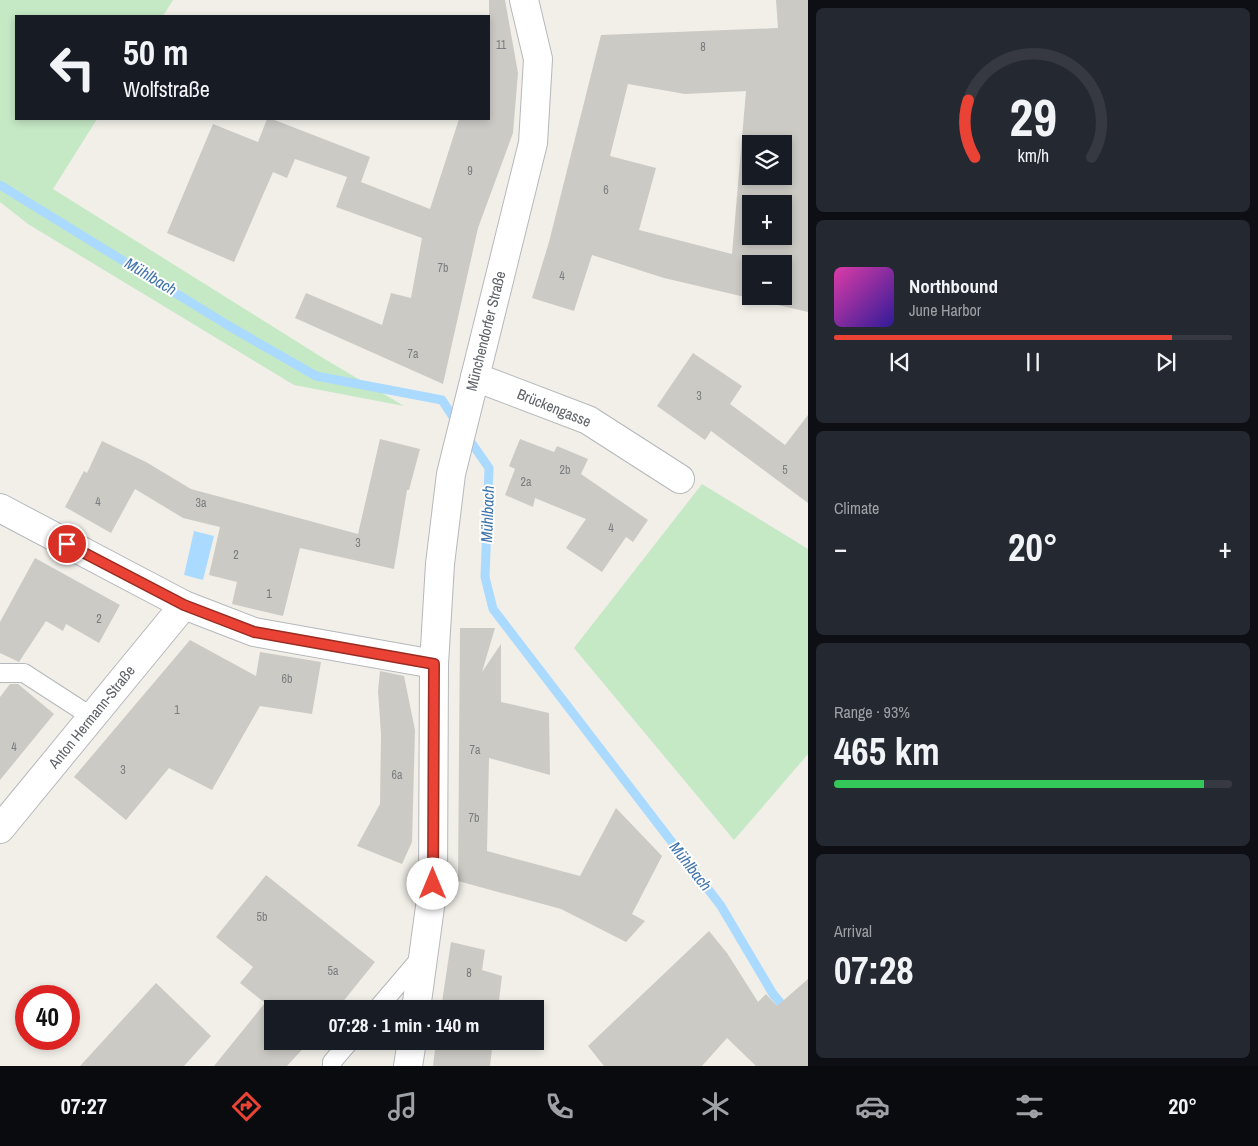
<!DOCTYPE html>
<html lang="en">
<head>
<meta charset="utf-8">
<style>
  :root { --surface:#171b24; --page:#242831; --text:#f1f3f6; --muted:#9ea1a6; --line:#363941; --accent:#ea4335 }
  body { margin:0; font-family:"Archivo Narrow",sans-serif; background:var(--page); color:var(--text); height:100vh; display:flex; flex-direction:column; font-size:19px; white-space:nowrap }
  * { box-sizing:border-box; margin:0 }
  p { font-size:16px; color:var(--muted) }
  .icon { flex:none; width:28px; height:28px; fill:none; stroke:currentColor; stroke-width:2; stroke-linecap:round; stroke-linejoin:round }
  .map { position:relative; flex:1; overflow:hidden }
  .details { display:flex; flex-direction:column; gap:8px; padding:8px; background:#0d0f14; width:450px }
  .details>* { flex:none }
  .top-card { position:absolute; left:15px; top:15px; width:475px; height:105px; border-radius:0px; box-shadow:0 2px 8px #0003; background:#171b24; color:var(--text); overflow:hidden }
  .buttons { position:absolute; left:742px; top:135px; display:grid; gap:10px }
  .buttons a { display:grid; place-items:center; width:50px; height:50px; border-radius:0px; background:var(--surface); box-shadow:0 2px 8px #0003; font-size:25px }
  .speed { position:absolute; left:15px; top:985px; display:flex; gap:10px; font-size:25px; font-weight:700; text-align:center }
  .speed>* { display:grid; place-content:center; width:65px; height:65px; border-radius:50%; background:var(--surface); box-shadow:0 2px 8px #0003; line-height:1 }
  .speed .limit { border:8px solid #d22; background:#fff; color:#111 }
  .pin { position:absolute; display:grid; place-items:center; width:42px; height:42px; color:#fff; margin:-21px; border:2px solid #fff; border-radius:50%; box-shadow:0 1px 5px #0007 }
  .me { position:absolute; width:55px; margin:-28px; rotate:0deg; stroke-linejoin:round; filter:drop-shadow(0 0 4px #0008) }
  .turn { display:flex; align-items:center; gap:18px; height:105px; padding:0 25px; font-size:22px }
  .turn .icon { width:65px; height:65px; stroke-width:2.5 }
  .turn b { display:block; font-size:35px; line-height:42px }
  .big { font-size:38px; font-weight:700; line-height:1.1 }
  .details .widget { flex:1; display:flex; flex-direction:column; justify-content:center; gap:8px; min-width:0; padding:0 18px; border-radius:8px; background:var(--page) }
  .details .dial { align-items:center; gap:0 }
  .dial svg { height:130px; overflow:visible; fill:none; stroke:var(--line); stroke-width:7; stroke-linecap:round; text-anchor:middle }
  .dial text { fill:var(--text); stroke:none }
  .song { display:flex; align-items:center; gap:15px }
  .cover { width:60px; height:60px; border-radius:8px; background:linear-gradient(135deg,hsl(320 70% 55%),hsl(250 70% 35%)) }
  .played { height:5px; border-radius:2px; background:linear-gradient(90deg,var(--accent) 85%,var(--line) 85%) }
  .keys { display:flex; justify-content:space-around; direction:ltr }
  .heat { display:flex; justify-content:space-between; align-items:center; font-size:28px; direction:ltr }
  .charge { height:8px; border-radius:4px; background:linear-gradient(90deg,#34c759 93%,var(--line) 0) }
  .trip { position:absolute; left:264px; top:1000px; width:280px; height:50px; border-radius:0px; background:var(--surface); box-shadow:0 2px 8px #0003; font-weight:700; line-height:50px; text-align:center }
  .tabs { display:flex; height:80px; justify-content:space-around; align-items:center; background:#090b0e; color:var(--muted) }
  .tabs .icon { width:35px; height:35px }
  .tabs .active { color:var(--accent) }
  .tabs b { font-size:22px; color:var(--text) }
  main { display:flex; flex:1; min-height:0 }
  .map>svg:first-child { display:block }
  .green { fill:#c5e8c5 }
  .water { fill:#aadaff }
  .lines { fill:none; stroke-linecap:round; stroke-linejoin:round }
  .stream { stroke:#aadaff; stroke-width:9 }
  .building { fill:#cccac5; fill-rule:evenodd }
  .service-casing { stroke:#b5b8bc; stroke-width:20 }
  .minor-casing { stroke:#b5b8bc; stroke-width:30 }
  .tertiary-casing { stroke:#b5b8bc; stroke-width:30 }
  .service { stroke:#fff; stroke-width:18 }
  .minor { stroke:#fff; stroke-width:28 }
  .tertiary { stroke:#fff; stroke-width:28 }
  .route-casing { stroke:#982c22; stroke-width:12 }
  .route { stroke:#ea4335; stroke-width:9 }
  .labels { text-anchor:middle; stroke-width:4; stroke-linejoin:round; paint-order:stroke }
  .number-label { font-size:12px; fill:#7a7d7f }
  .street-label { font-size:15px; fill:#5f6368; stroke:#fff }
  .water-label { font-size:16px; font-style:italic; fill:#4174aa; stroke:#fff }
</style>
</head>
<body>
<main>
<div class="map">
<svg width="808" height="1066" viewBox="0 0 808 1066">
  <rect width="100%" height="100%" fill="#f1efe8"/>
  <g class="green">
    <polygon points="0,0 173,0 163,16 16,16 16,119 97,119 53,189 323,358 404,406 294,385 28,224 0,202"/>
    <polygon points="702,484 808,549 808,754 734,840 574,648"/>
  </g>
  <polygon class="water" points="194,531 214,536 203,580 184,575"/>
  <g class="lines">
    <g class="stream">
      <polyline points="0,185 229,326 316,376 442,400 457,423"/>
      <polyline points="466,435 489,468 485,577 493,609 721,906 773,994 788,1012"/>
    </g>
  </g>
  <g class="building">
    <polygon points="489,0 505,0 518,73 513,133 478,228 443,384 295,318 306,293 382,325 391,293 411,298 422,238 336,207 347,177 295,159 287,178 273,172 234,262 167,233 213,124 258,142 267,119 272,119 370,157 361,182 430,209 459,119 489,119"/>
    <path d="M776,0H808V312L664,278L592,255L574,311L532,298L549,242L601,35L778,28ZM628,84L685,94L746,91L732,254L639,230L656,168L610,156ZM751,144H784V176H751ZM751,204H784V236H751ZM751,264H784V296H751Z"/>
    <polygon points="693,353 742,386 730,404 785,445 808,415 808,503 711,431 705,440 657,406"/>
    <polygon points="380,439 420,449 409,490 407,490 394,569 300,548 283,616 232,604 237,582 209,575 220,527 183,518 135,489 111,533 65,507 84,471 87,473 102,441 146,462 191,489 358,534"/>
    <polygon points="520,439 554,452 557,446 588,459 581,474 648,520 633,542 626,537 602,572 566,548 586,519 535,498 533,507 505,495 515,469 509,466"/>
    <polygon points="35,558 120,605 99,643 66,624 63,631 46,621 19,662 0,653 0,622"/>
    <polygon points="460,628 495,628 482,672 501,644 501,702 549,713 550,775 489,758 487,851 580,876 616,808 662,856 632,914 645,921 626,942 561,909 458,881"/>
    <polygon points="190,640 256,676 260,652 321,662 312,714 260,706 212,790 169,768 126,820 74,777"/>
    <polygon points="380,671 404,676 415,730 412,842 402,864 357,846 380,804 381,734 378,691"/>
    <polygon points="10,684 18,684 54,714 0,780 0,697"/>
    <polygon points="266,875 375,962 337,1009 272,1009 272,1041 310,1041 287,1066 214,1066 265,1003 240,983 253,967 216,937"/>
    <polygon points="709,931 727,953 758,1002 766,994 777,1006 808,979 808,1066 756,1066 727,1038 702,1066 604,1066 588,1046"/>
    <polygon points="451,942 485,950 482,970 502,976 498,1009 441,1009"/>
    <polygon points="156,983 211,1036 184,1066 80,1066"/>
    <polygon points="436,1041 493,1041 490,1066 433,1066"/>
  </g>
  <g class="lines">
    <defs>
      <g id="service">
        <polyline points="0,673 24,673 92,717"/>
        <polyline points="377,1009 423,955"/>
        <polyline points="332,1066 332,1062 350,1041"/>
      </g>
      <g id="minor">
        <polyline points="475,377 588,420 680,479"/>
        <polyline points="0,508 184,605 254,632 434,664"/>
        <polyline points="0,829 184,605"/>
      </g>
      <g id="tertiary">
        <polyline points="416,1009 433,885 434,664 440,564 451,474 533,143 538,59 524,0"/>
        <polyline points="408,1066 412,1041"/>
      </g>
    </defs>
    <use href="#service" class="service-casing"/>
    <use href="#minor" class="minor-casing"/>
    <use href="#tertiary" class="tertiary-casing"/>
    <use href="#service" class="service"/>
    <use href="#minor" class="minor"/>
    <use href="#tertiary" class="tertiary"/>
  </g>
  <g class="lines">
    <defs>
      <polyline id="route" points="67,544 184,605 254,632 434,664 433,884"/>
    </defs>
    <use href="#route" class="route-casing"/>
    <use href="#route" class="route"/>
  </g>
  <g class="labels">
    <g class="number-label">
      <text x="501" y="49">11</text>
      <text x="703" y="51">8</text>
      <text x="470" y="175">9</text>
      <text x="606" y="194">6</text>
      <text x="443" y="272">7b</text>
      <text x="562" y="280">4</text>
      <text x="413" y="358">7a</text>
      <text x="699" y="400">3</text>
      <text x="565" y="474">2b</text>
      <text x="785" y="474">5</text>
      <text x="526" y="486">2a</text>
      <text x="98" y="506">4</text>
      <text x="201" y="507">3a</text>
      <text x="611" y="532">4</text>
      <text x="358" y="547">3</text>
      <text x="236" y="559">2</text>
      <text x="269" y="598">1</text>
      <text x="99" y="623">2</text>
      <text x="287" y="683">6b</text>
      <text x="177" y="714">1</text>
      <text x="14" y="751">4</text>
      <text x="475" y="754">7a</text>
      <text x="123" y="774">3</text>
      <text x="397" y="779">6a</text>
      <text x="474" y="822">7b</text>
      <text x="262" y="921">5b</text>
      <text x="333" y="975">5a</text>
      <text x="469" y="977">8</text>
    </g>
    <g class="street-label">
      <text transform="translate(486 331) rotate(-76)" y="5">Münchendorfer Straße</text>
      <text transform="translate(554 408) rotate(22)" y="5">Brückengasse</text>
      <text transform="translate(92 717) rotate(-51)" y="5">Anton Hermann-Straße</text>
    </g>
    <g class="water-label">
      <text transform="translate(151 276) rotate(31)" y="6">Mühlbach</text>
      <text transform="translate(487 514) rotate(-88)" y="6">Mühlbach</text>
      <text transform="translate(691 866) rotate(52)" y="6">Mühlbach</text>
    </g>
  </g>
</svg>
<div class="buttons">
<a><svg class="icon" aria-label="layers" viewBox="0 0 24 24"><path d="M12 4l9 5-9 5-9-5zM3 14l9 5 9-5"/></svg></a>
<a>+</a>
<a>−</a>
</div>
<div class="speed"><div class="limit">40</div></div>
<div class="pin" style="left:67px;top:544px;background:#d93025"><svg class="icon" aria-label="arrive" viewBox="0 0 24 24"><path d="M6 21V4h12l-3 4 3 4H6"/></svg></div>
<svg class="me" style="left:433px;top:884px" viewBox="-20 -20 40 40"><circle r="19" fill="#fff"/><path d="M0-13L10 11 0 6-10 11z" fill="#ea4335"/></svg>
<div class="trip">07:28 · 1 min · 140 m</div>
<div class="top-card">
<div class="turn"><svg class="icon" aria-label="left" viewBox="0 0 24 24"><path d="M17 20v-9H6M10 6l-5 5 5 5"/></svg><div><b>50 m</b>Wolfstraße</div></div>
</div>
</div>
<section class="details">
<div class="widget dial"><svg viewBox="0 0 100 80">
<path d="M14 69A42 42 0 1 1 86 69"/>
<path d="M14 69A42 42 0 0 1 10 34" stroke="#ea4335"/>
<text x="50" y="56" font-size="32" font-weight="700">29</text>
<text x="50" y="72" font-size="11">km/h</text>
</svg></div>
<div class="widget">
<div class="song"><i class="cover"></i><div><b>Northbound</b><p>June Harbor</p></div></div>
<div class="played"></div>
<div class="keys"><svg class="icon" aria-label="previous" viewBox="0 0 24 24"><path d="M18 5L8 12l10 7zM5 5v14"/></svg><svg class="icon" aria-label="pause" viewBox="0 0 24 24"><path d="M8 5v14M16 5v14"/></svg><svg class="icon" aria-label="next" viewBox="0 0 24 24"><path d="M6 5l10 7-10 7zM19 5v14"/></svg></div>
</div>
<div class="widget"><p>Climate</p>
<div class="heat"><a>−</a><b class="big">20°</b><a>+</a></div>
</div>
<div class="widget"><p>Range · 93%</p><b class="big">465 km</b><div class="charge"></div></div>
<div class="widget"><p>Arrival</p><b class="big">07:28</b></div>
</section>
</main>
<nav class="tabs">
<b>07:27</b>
<svg class="icon active" aria-label="directions" viewBox="0 0 24 24"><path d="M12 3l9 9-9 9-9-9zM9 14v-3h6M13 9l2 2-2 2"/></svg>
<svg class="icon" aria-label="music" viewBox="0 0 24 24"><path d="M9 18V5l10-2v13"/><circle cx="6" cy="18" r="3"/><circle cx="16" cy="16" r="3"/></svg>
<svg class="icon" aria-label="phone" viewBox="0 0 24 24"><path d="M5 4h4l2 5-3 2q2 4 5 5l2-3 5 2v4C11 20 4 13 5 4z"/></svg>
<svg class="icon" aria-label="climate" viewBox="0 0 24 24"><path d="M12 3v18M4 7l16 10M4 17L20 7"/></svg>
<svg class="icon" aria-label="car" viewBox="0 0 24 24"><path d="M5 17H2v-5l4-1 3-4h7l3 4 3 1v5h-3M9 17h6M6 11h13"/><circle cx="7" cy="17" r="2"/><circle cx="17" cy="17" r="2"/></svg>
<svg class="icon" aria-label="filters" viewBox="0 0 24 24"><path d="M4 7h16M4 17h16"/><circle cx="9" cy="7" r="2"/><circle cx="15" cy="17" r="2"/></svg>
<b>20°</b>
</nav>
</body>
</html>
